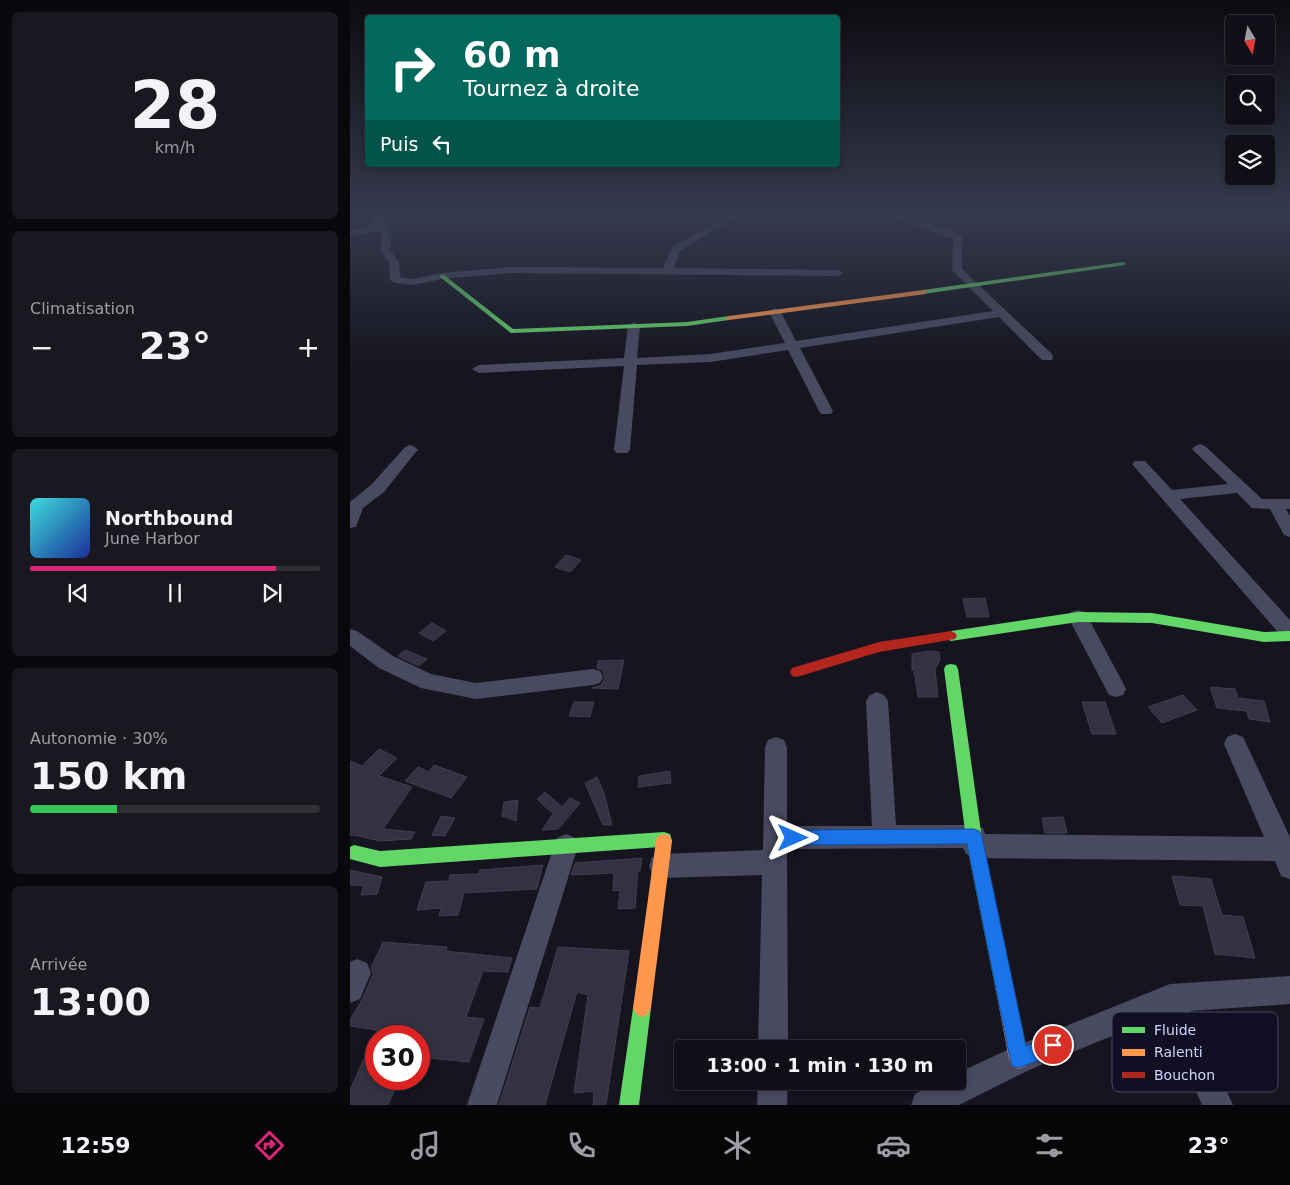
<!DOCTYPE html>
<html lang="fr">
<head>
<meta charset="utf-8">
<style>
  :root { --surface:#100f17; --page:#191820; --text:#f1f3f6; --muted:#9c9ca1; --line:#302f36; --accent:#db2777 }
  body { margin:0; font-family:"DejaVu Sans",sans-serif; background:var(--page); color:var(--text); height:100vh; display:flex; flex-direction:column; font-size:19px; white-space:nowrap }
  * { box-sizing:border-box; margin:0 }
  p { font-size:16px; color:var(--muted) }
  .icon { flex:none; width:28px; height:28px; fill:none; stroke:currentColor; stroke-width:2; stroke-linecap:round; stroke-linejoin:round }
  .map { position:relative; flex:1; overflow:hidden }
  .drawer { display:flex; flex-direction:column; gap:12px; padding:12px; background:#09080d; width:350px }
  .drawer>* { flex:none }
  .top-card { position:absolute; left:15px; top:15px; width:475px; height:152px; border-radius:5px; box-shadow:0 2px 8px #0003,0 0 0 1px var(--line); background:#00695c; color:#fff; overflow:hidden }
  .needle { width:32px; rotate:170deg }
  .tools { position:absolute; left:875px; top:15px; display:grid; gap:10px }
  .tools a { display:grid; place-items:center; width:50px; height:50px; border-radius:5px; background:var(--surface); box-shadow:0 2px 8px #0003,0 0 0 1px var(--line); font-size:25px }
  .speed { position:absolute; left:15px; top:1025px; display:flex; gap:10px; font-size:25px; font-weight:700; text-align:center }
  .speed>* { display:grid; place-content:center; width:65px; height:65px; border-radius:50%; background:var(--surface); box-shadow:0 2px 8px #0003,0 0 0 1px var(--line); line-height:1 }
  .speed .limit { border:8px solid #d22; background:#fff; color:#111 }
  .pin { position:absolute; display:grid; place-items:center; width:42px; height:42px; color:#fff; margin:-21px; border:2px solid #fff; border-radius:50%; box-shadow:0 1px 5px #0007 }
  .me { position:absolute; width:55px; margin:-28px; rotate:90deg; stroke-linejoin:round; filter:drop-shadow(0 0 4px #0008) }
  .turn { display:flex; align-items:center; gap:18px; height:105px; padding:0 15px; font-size:22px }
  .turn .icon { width:65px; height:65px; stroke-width:2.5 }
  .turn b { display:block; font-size:35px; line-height:42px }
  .then { display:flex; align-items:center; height:48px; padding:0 15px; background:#0003; gap:10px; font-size:19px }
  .big { font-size:38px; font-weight:700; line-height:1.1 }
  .drawer .tile { flex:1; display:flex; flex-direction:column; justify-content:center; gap:8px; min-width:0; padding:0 18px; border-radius:8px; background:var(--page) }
  .drawer .dial { align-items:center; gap:0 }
  .dial b { font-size:65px; line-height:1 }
  .song { display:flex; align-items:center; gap:15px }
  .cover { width:60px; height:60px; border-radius:8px; background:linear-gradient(135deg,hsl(180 70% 55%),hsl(230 70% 35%)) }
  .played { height:5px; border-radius:2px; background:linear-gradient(90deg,var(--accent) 85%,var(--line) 85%) }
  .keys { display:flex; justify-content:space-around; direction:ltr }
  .heat { display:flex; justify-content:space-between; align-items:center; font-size:28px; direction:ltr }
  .charge { height:8px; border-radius:4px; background:linear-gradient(90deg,#34c759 30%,var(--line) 0) }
  .trip { position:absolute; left:324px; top:1040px; width:292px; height:50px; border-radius:5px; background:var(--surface); box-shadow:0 2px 8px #0003,0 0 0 1px var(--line); font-weight:700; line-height:50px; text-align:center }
  .tabs { display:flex; height:80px; justify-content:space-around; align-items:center; background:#060609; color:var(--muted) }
  .tabs .icon { width:35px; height:35px }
  .tabs .current { color:var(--accent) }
  .tabs b { font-size:22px; color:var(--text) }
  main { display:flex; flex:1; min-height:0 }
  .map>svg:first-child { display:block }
  .building { fill:#333242; stroke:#403e53 }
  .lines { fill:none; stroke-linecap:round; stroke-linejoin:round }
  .street { fill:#494a60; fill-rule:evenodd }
  .fast { fill:#63d668; fill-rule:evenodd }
  .slow { fill:#ff974d; fill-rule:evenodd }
  .jam { fill:#b3261e; fill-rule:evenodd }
  .route { fill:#1a73e8; stroke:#114b97 }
  .key { fill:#110f24; stroke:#4c4a65; stroke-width:1 }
  .key-label { font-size:14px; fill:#d4d3fe }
</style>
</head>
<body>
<main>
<section class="drawer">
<div class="tile dial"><b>28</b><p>km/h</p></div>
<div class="tile"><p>Climatisation</p>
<div class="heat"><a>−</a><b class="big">23°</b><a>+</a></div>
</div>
<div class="tile">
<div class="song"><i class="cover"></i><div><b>Northbound</b><p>June Harbor</p></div></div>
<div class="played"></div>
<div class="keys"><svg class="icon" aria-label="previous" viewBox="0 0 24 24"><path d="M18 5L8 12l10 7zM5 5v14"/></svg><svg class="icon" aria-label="pause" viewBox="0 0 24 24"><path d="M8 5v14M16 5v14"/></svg><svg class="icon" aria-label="next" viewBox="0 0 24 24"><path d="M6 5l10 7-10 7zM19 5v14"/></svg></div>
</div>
<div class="tile"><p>Autonomie · 30%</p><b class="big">150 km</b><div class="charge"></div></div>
<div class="tile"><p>Arrivée</p><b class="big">13:00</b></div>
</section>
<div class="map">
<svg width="940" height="1105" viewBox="0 0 940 1105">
  <rect width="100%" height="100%" fill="#15141f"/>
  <g class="building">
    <polygon points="216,555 231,560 220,572 205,567"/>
    <polygon points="635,598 639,617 617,617 613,599"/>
    <polygon points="82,623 96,631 83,641 69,633"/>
    <polygon points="55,650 77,659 69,666 48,656"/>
    <polygon points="579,651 589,652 590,660 585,669 588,697 568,697 564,670 562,670 562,654"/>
    <polygon points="274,660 268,689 242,688 251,685 255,678 252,670 247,668 248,661"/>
    <polygon points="860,687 885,689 888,698 914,701 920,722 899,719 897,711 867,708"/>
    <polygon points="833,695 847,710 812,723 798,707"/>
    <polygon points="224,702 244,702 240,717 219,716"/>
    <polygon points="732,702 755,702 766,734 742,734"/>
    <polygon points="29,749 47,758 29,776 62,787 33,829 65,832 61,839 30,841 4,835 0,836 0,761 12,766"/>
    <polygon points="84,765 117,777 101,798 55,781 68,767 79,772"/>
    <polygon points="320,771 321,783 288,787 289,776"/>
    <polygon points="247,777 254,793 262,825 253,825 235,783"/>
    <polygon points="195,792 212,807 220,798 230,803 208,829 192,830 203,814 187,799"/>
    <polygon points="168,800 166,821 152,816 154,802"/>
    <polygon points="91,816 105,818 95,836 82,835"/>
    <polygon points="713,817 717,833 695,833 692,818"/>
    <polygon points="292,858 290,871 288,871 285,908 268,909 270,890 263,891 264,873 221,875 225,863"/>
    <polygon points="193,865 187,889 114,893 108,915 89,916 91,908 67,910 76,882 99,881 100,875 129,874 130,870"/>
    <polygon points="0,870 32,877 27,894 11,895 14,886 0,885"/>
    <polygon points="822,876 861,879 872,915 893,917 905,958 865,954 853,906 830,905"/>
    <polygon points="33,942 97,947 96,951 162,958 158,972 133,971 116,1017 134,1019 119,1062 69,1057 69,1033 68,1036 26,1036 26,1079 49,1079 38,1105 0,1105 0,1090 27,1030 0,1026 0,1020 12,1000 23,974 21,968"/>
    <polygon points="208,947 279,951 256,1105 243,1105 244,1091 224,1093 238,995 227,992 195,1105 149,1105 180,1007 190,1008"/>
  </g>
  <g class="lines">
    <g class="street">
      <polygon points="24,214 34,214 32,220 42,236 40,250 49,262 50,277 62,279 92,273 160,267 313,268 322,247 380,214 392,214 330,251 324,268 488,270 493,273 488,276 160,273 92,279 62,285 45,283 40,280 39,262 30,250 32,236 29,230 0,237 0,231 25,225 22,220"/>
      <polygon points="260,214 269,214 263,222 260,223 255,220"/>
      <polygon points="534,214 549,214 612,235 612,269 702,354 703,357 702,360 692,360 649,317 450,348 483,411 481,414 471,414 469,411 438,350 360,362 287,365 280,450 277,453 267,453 264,450 274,366 129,373 122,369 129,365 274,358 278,326 284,322 290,326 287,358 360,354 435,343 419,312 425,308 431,312 446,341 643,311 602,270 603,239"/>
      <polygon points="850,444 855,446 912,499 940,499 940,509 936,509 940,516 940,537 934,535 920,509 902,508 887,493 830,499 940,620 940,640 933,638 782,464 785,461 795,461 822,490 878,484 845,452 842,449 845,446"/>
      <polygon points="60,445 65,447 68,450 65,453 34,492 13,508 6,527 0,528 0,502 22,484 55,447"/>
      <polygon points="728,610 735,612 773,683 776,689 773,695 766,697 759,695 718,617 721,612"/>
      <polygon points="0,629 7,631 43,656 81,674 126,683 243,669 250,671 253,677 250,683 243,685 126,699 71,688 29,668 0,646"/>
      <polygon points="527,692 534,695 538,701 546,825 624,825 633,828 635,834 914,837 874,744 877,737 885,734 893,737 940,837 940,879 931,876 925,861 625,858 616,854 613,848 437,849 438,1049 408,1049 412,875 311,878 302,875 299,866 302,857 311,854 413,850 415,747 418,740 426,737 434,740 437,747 437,826 522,826 516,701 520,695"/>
      <polygon points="216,834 225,838 228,846 147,1105 117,1105 204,846 207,838"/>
      <polygon points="7,959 17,963 21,973 10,999 0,1003 0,962"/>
      <polygon points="940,976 940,1004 840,1011 883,1105 852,1105 813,1015 679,1070 609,1105 561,1105 565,1094 592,1081 608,1081 608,1073 659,1049 820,984"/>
      <polygon points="408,1081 438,1081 437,1105 407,1105"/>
    </g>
    <g class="fast">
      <polygon points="773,262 775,263 775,265 573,294 569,292 573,290"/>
      <polygon points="90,275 94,275 163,329 337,322 379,316 383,318 379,320 337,326 161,333 90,277"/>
      <polygon points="728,612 802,613 914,632 940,631 940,641 914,642 802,623 728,622 601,641 597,639 595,636 597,633 601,631"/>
      <polygon points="601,664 606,665 608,669 633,846 663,986 660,992 654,995 648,992 645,986 617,846 594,669 596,665"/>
      <polygon points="314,832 320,834 322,841 320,846 314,848 310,847 30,867 0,859 0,847 4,845 30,851"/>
      <polygon points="292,999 298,1002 301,1008 289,1105 269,1105 283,1008 286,1002"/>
    </g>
    <g class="slow">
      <polygon points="573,290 576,290 576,294 379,320 375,318 379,316"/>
      <polygon points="314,834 320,836 322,841 301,1008 298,1014 292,1017 286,1014 283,1008 306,841 308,836"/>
      <polygon points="654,977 660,980 663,986 679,1059 676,1066 669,1069 662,1066 659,1059 645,986 648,980"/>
    </g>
    <polygon class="jam" points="601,631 605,633 607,636 605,639 529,652 447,677 442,676 440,672 442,668 529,642"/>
  </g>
  <linearGradient id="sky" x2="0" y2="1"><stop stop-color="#0c0b11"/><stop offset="0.58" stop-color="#353a4d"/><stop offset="1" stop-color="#353a4d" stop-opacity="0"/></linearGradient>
  <rect width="940" height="369" fill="url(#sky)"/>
  <polygon class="route" points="624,829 629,831 632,836 676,1046 703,1036 709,1039 712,1045 709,1052 669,1068 662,1066 660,1059 617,844 443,845 438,843 435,838 438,832 443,830"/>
  <rect x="762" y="1012" width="166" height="80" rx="8" class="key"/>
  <rect x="772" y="1027" width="23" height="6" fill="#63d668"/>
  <rect x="772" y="1049" width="23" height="7" fill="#ff974d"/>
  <rect x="772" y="1072" width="23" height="6" fill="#b3261e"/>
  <g class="key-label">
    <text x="804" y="1035">Fluide</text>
    <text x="804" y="1057">Ralenti</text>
    <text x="804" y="1080">Bouchon</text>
  </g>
</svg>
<div class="tools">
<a><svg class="needle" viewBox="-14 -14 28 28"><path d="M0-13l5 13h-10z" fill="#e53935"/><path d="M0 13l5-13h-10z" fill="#9c9ca1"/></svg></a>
<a><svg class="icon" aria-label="search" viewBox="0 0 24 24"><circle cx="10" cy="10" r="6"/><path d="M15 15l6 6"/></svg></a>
<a><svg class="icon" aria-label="layers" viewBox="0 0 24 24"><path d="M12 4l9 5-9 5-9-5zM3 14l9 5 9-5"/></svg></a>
</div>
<div class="speed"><div class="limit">30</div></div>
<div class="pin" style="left:703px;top:1045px;background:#d93025"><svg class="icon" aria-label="arrive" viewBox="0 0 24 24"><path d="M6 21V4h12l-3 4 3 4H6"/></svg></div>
<svg class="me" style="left:443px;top:838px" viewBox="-20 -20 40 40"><path d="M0-17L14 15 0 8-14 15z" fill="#1a73e8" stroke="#fff" stroke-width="4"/></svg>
<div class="trip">13:00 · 1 min · 130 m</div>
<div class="top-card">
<div class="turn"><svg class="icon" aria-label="right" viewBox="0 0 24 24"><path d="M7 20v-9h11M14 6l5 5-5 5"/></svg><div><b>60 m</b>Tournez à droite</div></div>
<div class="then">Puis<svg class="icon" aria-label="left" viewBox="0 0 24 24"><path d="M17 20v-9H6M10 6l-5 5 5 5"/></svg></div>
</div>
</div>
</main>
<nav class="tabs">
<b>12:59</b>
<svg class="icon current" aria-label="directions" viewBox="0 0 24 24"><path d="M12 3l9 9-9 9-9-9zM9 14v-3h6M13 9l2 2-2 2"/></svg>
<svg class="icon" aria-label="music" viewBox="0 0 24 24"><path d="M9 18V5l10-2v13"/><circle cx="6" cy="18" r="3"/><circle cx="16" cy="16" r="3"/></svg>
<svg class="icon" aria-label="phone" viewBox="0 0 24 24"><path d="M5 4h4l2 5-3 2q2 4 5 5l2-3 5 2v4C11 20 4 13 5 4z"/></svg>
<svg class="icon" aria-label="climate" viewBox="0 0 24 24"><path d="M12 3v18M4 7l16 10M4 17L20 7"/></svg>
<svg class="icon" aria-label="car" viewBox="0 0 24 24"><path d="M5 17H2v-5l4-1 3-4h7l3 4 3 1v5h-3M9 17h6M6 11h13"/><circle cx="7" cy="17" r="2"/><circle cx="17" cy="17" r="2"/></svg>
<svg class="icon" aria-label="filters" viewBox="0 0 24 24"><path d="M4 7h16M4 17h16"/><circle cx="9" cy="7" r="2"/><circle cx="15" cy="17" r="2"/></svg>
<b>23°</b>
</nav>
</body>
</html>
